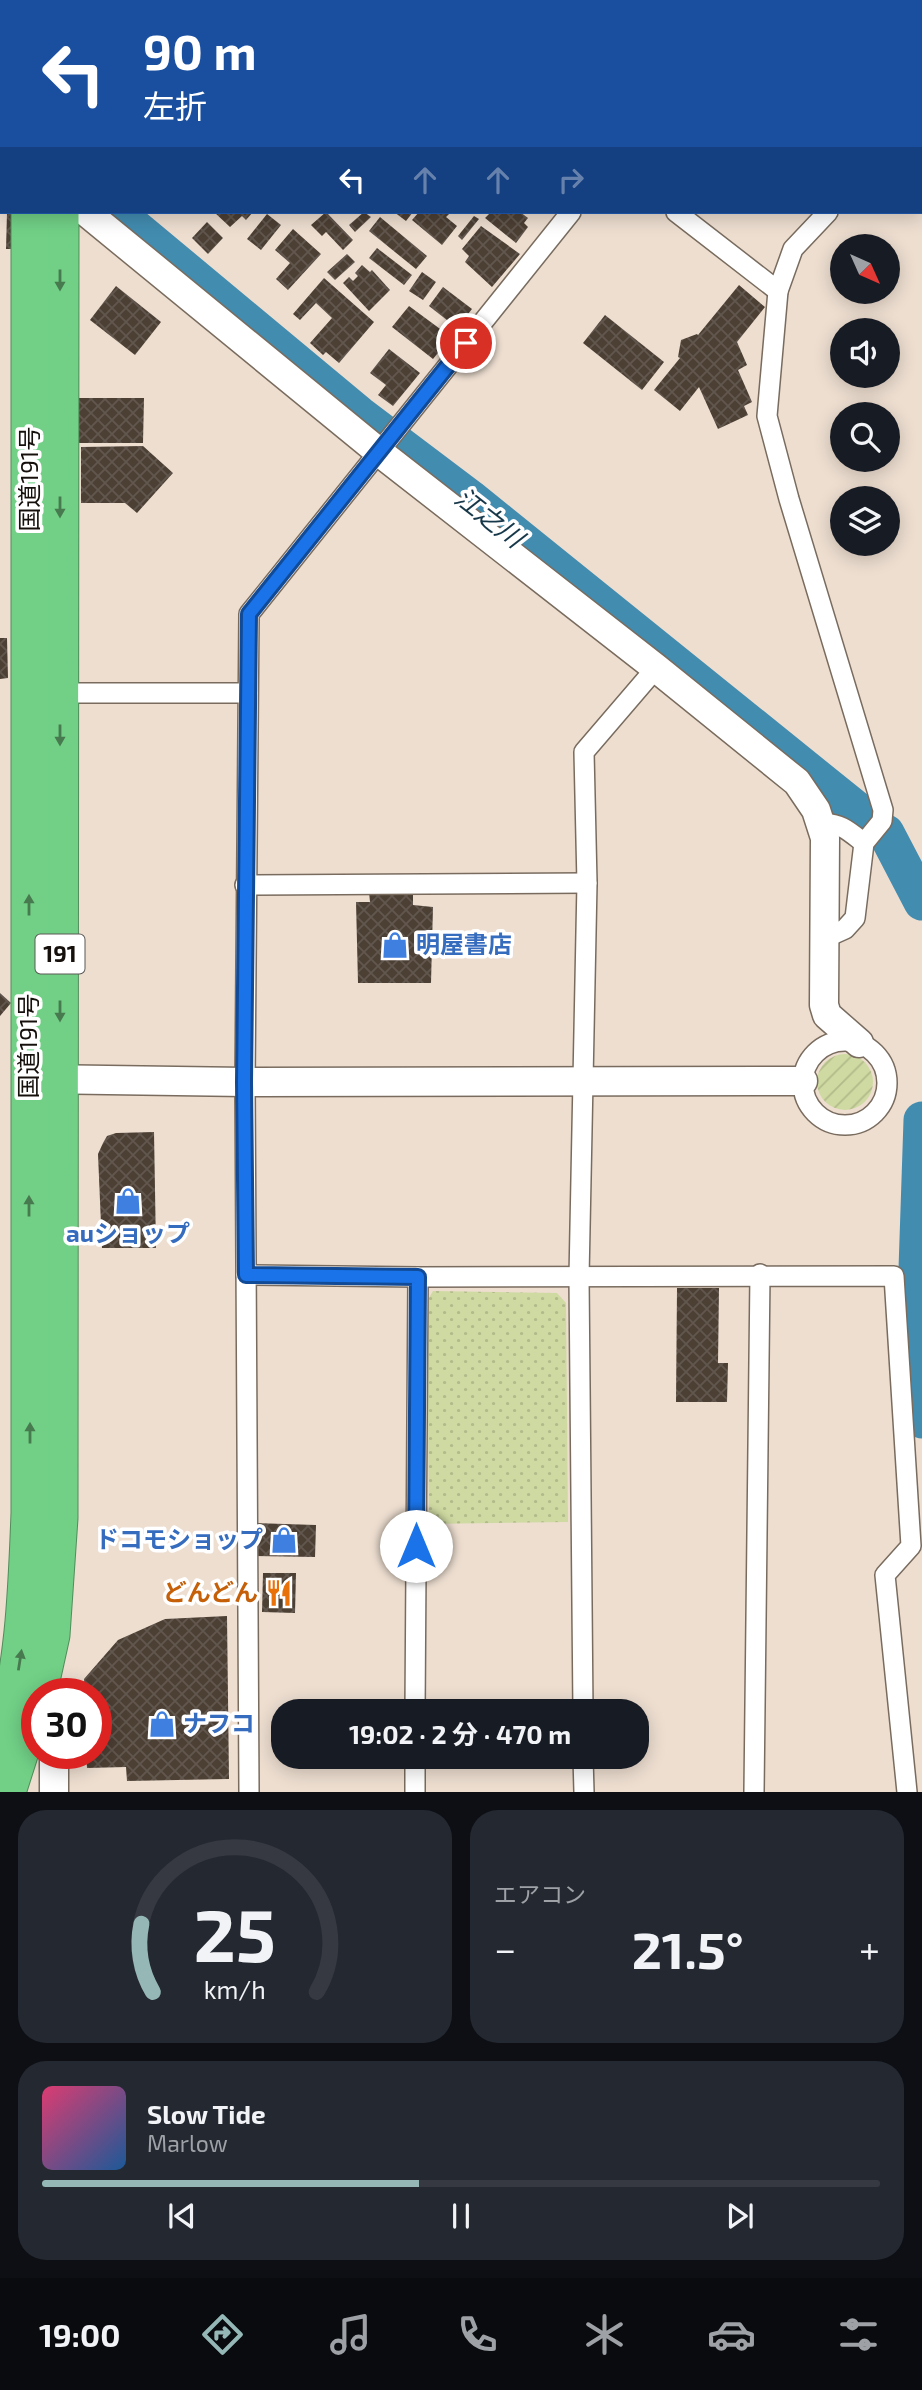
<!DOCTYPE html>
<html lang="ja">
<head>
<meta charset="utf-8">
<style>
  :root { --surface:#171b24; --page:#242831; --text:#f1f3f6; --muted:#9ea1a6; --line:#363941; --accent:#95b8b7 }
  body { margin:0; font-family:"Exo 2","Noto Sans JP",sans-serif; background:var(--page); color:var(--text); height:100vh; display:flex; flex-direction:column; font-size:26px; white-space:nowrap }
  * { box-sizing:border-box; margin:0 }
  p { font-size:23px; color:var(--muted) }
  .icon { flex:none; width:38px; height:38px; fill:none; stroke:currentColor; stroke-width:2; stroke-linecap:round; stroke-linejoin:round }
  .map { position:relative; height:1792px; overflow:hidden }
  .side { display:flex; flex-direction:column; gap:18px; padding:18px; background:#0d0f14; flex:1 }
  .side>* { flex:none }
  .top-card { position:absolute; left:0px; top:0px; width:922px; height:214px; box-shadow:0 4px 18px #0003; background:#1a4fa0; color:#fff; overflow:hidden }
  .needle { width:46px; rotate:135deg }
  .fabs { position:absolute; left:830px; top:234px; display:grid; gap:14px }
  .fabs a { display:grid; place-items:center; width:70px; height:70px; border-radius:50%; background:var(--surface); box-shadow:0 4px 18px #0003; font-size:35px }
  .speed { position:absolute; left:21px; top:1678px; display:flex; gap:14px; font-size:35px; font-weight:700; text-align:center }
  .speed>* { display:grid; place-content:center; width:91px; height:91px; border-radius:50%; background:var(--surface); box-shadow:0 4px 18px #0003; line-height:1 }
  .speed .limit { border:10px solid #d22; background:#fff; color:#111 }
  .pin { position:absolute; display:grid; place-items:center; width:60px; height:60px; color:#fff; margin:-30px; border:4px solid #fff; border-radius:50%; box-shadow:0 2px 7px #0007 }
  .me { position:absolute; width:77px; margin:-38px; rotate:0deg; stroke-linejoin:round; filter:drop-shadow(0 0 5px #0008) }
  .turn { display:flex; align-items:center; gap:24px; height:147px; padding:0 28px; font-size:32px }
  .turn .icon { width:91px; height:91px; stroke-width:2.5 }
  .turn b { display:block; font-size:49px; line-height:60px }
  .lanes { display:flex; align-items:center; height:66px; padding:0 28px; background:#0003; justify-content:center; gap:35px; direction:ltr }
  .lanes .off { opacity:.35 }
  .big { font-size:52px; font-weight:700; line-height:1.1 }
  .side .tile { flex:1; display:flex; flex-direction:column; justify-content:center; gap:10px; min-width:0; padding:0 24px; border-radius:28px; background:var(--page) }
  .side .dial { align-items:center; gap:0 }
  .dial svg { height:182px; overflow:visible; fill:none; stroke:var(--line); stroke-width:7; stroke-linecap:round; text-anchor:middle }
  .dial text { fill:var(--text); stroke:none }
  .song { display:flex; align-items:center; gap:21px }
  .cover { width:84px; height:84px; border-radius:10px; background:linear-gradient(135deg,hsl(340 70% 55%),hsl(210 70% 35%)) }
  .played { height:7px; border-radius:4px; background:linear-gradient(90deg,var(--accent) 45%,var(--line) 45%) }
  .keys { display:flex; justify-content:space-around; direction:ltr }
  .heat { display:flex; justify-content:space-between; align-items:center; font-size:38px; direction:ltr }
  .side .tiles { flex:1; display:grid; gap:18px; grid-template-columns:1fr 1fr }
  .tile:last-child { grid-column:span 2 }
  .trip { position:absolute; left:271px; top:1699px; width:378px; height:70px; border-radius:28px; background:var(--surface); box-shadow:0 4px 18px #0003; font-weight:700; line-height:70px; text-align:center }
  .tab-bar { display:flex; height:112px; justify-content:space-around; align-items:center; background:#090b0e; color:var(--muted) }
  .tab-bar .icon { width:49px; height:49px }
  .tab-bar .active { color:var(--accent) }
  .tab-bar b { font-size:32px; color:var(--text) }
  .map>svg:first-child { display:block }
  .grass { fill:url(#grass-dots) }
  .forest { fill:url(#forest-crowns) }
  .garden { fill:url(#garden-furrows) }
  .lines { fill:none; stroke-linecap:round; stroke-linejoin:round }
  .river { stroke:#428cb0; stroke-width:37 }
  .building { fill:url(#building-cross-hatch) }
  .street-casing { stroke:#796c5f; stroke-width:22 }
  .secondary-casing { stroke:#796c5f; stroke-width:31 }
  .highway-casing { stroke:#518d5b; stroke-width:39 }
  .street { stroke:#fff; stroke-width:19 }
  .secondary { stroke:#fff; stroke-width:28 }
  .highway { stroke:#71d086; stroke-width:37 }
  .oneway { fill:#487a4f }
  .route-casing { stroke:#114b97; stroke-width:18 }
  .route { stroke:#1a73e8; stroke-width:12 }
  .labels { text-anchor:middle; stroke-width:7; stroke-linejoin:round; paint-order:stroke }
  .shield { fill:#fff; stroke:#5b5854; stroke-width:2 }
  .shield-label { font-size:23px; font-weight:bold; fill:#15100b }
  .street-label { font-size:24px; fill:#15100b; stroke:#fff }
  .shop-label { font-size:24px; font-weight:bold; fill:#366cbe; stroke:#fff; text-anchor:start }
  .food-label { font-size:24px; font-weight:bold; fill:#c56008; stroke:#fff; text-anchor:end }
  .water-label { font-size:26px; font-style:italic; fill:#173849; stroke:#fff }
</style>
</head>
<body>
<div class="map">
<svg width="922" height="1792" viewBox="0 0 922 1792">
  <defs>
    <pattern id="grass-dots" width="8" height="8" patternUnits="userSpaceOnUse" patternTransform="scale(1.75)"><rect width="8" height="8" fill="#cfdaa2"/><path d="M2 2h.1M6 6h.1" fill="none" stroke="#b1ba8a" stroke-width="1.8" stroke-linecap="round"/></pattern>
    <pattern id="forest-crowns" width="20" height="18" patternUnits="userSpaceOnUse" patternTransform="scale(1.75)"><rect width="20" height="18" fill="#acb875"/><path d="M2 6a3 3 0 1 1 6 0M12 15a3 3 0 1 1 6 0" fill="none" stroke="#939d64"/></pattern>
    <pattern id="garden-furrows" width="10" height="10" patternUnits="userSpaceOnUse" patternTransform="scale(1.75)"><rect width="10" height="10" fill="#cfdaa2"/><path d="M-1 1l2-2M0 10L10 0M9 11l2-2" fill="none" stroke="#b1ba8a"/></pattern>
    <pattern id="building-cross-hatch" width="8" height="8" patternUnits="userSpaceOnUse" patternTransform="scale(1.75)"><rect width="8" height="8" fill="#4c3f34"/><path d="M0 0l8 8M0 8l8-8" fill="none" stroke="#62574e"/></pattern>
  </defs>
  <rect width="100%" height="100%" fill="#edded0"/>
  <polygon class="grass" points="433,1291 557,1293 566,1303 568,1522 429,1524 427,1301"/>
  <polygon class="forest" points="278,0 625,0 622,2 278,2"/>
  <circle class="garden" cx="845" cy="1082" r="28"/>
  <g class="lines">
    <g class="river">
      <polyline points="0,114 2,115"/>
      <polyline points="116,212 360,415 470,498 867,818"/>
      <polyline points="886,833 922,902"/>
      <polyline points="922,1120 917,1269 922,1420"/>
    </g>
  </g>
  <g class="building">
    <polygon points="214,212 253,212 246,220 242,216 230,227"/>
    <polygon points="326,212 353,240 343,250 326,232 322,236 311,225"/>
    <polygon points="364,212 371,217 355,232 349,225"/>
    <polygon points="394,212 413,212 406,221"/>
    <polygon points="419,212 451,212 446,217 457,226 442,245 412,220"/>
    <polygon points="491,212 520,212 528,218 524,223 528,227 516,243 485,218"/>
    <polygon points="7,213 21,213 21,249 6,249"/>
    <polygon points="267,214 281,225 261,250 247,239"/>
    <polygon points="474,216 479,219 462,240 458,236"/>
    <polygon points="380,217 427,256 416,269 369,231"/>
    <polygon points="207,222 223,238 208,254 192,238"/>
    <polygon points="481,226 520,254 492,287 465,262 469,256 462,249"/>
    <polygon points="293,229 321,254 288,290 276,279 290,263 275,250"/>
    <polygon points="377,248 412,275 404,285 369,258"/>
    <polygon points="347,254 355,262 335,280 327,272"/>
    <polygon points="362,265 370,272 372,270 390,290 369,311 343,283 349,277 353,281 358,276 355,273"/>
    <polygon points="422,272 436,282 423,300 409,291"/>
    <polygon points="324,278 374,322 339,363 326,352 323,355 310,343 332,318 316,303 300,320 293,314"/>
    <polygon points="739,285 765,307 737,342 747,365 738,370 752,402 744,406 748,415 718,429 699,387 680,411 654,390 680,358 678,357 681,340 697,334 698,335"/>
    <polygon points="116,286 161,322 135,355 90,320"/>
    <polygon points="443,287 472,309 457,328 429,306"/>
    <polygon points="409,306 451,337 433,359 392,327"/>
    <polygon points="605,315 664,362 642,390 583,343"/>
    <polygon points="389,349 420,373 393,406 378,395 386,385 370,373"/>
    <polygon points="79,398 144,398 143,443 79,443"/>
    <polygon points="143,446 173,473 137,513 125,503 81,503 81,447"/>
    <polygon points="0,638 7,638 8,678 0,679"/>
    <polygon points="369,892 413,893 413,905 433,907 431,983 358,983 356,902 370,902"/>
    <polygon points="0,993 11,1003 0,1016"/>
    <polygon points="154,1132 156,1248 102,1248 98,1154 103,1143 107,1136 116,1133"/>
    <polygon points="677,1288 719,1288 718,1363 728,1363 727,1402 676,1402"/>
    <polygon points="252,1523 316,1525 315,1557 251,1556"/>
    <polygon points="263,1573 296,1573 295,1613 262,1612"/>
    <polygon points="227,1616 229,1779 127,1781 126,1767 87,1768 86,1754 96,1754 96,1694 85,1694 84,1679 118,1640 165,1619"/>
  </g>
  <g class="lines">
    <defs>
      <g id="street">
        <polyline points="739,2 740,0"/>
        <polyline points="0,124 2,125"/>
        <polyline points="0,173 2,173"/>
        <polyline points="920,176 922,176"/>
        <polyline points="676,212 778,291 793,249 828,212"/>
        <polyline points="778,291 767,416 789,499 883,810 882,821 864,843 855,918 845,929 825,938"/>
        <polyline points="60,693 248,693"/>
        <path d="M822,824C840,822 850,832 864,843"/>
        <polyline points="245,885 587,883"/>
        <circle cx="845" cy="1083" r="42"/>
        <polyline points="246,1275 418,1277 894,1276 911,1546 885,1575 907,1792"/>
        <polyline points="415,1712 418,1277"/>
        <polyline points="583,1712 579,1277 587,883 584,752 656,668"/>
        <polyline points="583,1757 584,1792"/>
        <polyline points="249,1792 245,1082 249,614 571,212"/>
        <polyline points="415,1792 415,1757"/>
        <polyline points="754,1792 760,1274"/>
      </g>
      <g id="secondary">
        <polyline points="86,212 379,452 656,668 797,782 816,810 825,838 824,1005 827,1015 859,1043"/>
        <polyline points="39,1079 245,1082 803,1081"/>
        <polyline points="54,1792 54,1754"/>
      </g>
      <g id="highway">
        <polyline points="30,2 30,0"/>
        <polyline points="60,2 60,0"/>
        <polyline points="38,1694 51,1635 59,1518 60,212"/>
        <path d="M0,1751C24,1672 27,1595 30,1513V212"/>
        <polyline points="7,1792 28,1726"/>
      </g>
    </defs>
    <use href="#street" class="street-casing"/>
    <use href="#secondary" class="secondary-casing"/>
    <use href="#highway" class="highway-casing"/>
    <use href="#street" class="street"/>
    <use href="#secondary" class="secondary"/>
    <use href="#highway" class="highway"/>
  </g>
  <defs><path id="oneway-solid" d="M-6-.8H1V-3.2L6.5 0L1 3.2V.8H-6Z" transform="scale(1.75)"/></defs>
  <g class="oneway">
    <use href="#oneway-solid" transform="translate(60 280) rotate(90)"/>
    <use href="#oneway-solid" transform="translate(60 507) rotate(90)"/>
    <use href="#oneway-solid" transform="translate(60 735) rotate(90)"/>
    <use href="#oneway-solid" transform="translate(29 905) rotate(-90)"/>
    <use href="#oneway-solid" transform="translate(60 1011) rotate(90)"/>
    <use href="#oneway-solid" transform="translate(29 1206) rotate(-90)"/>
    <use href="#oneway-solid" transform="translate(30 1433) rotate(-90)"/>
    <use href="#oneway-solid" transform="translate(20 1660) rotate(-81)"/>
  </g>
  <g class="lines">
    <defs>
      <polyline id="route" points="416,1546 418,1277 246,1275 244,1082 249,614 466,343"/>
    </defs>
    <use href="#route" class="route-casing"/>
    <use href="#route" class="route"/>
  </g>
  <defs>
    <symbol id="shop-bare" viewBox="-9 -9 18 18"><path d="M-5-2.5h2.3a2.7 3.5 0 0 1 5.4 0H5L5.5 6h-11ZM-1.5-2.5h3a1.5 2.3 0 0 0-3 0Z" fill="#3f7fe0" stroke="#fff" stroke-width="2.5" paint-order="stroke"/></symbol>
    <symbol id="restaurant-bare" viewBox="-9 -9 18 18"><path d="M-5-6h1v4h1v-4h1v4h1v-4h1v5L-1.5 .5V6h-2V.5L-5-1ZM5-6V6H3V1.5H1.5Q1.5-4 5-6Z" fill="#e8710a" stroke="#fff" stroke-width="2.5" paint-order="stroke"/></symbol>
  </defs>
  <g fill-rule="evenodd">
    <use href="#shop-bare" x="376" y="926" width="38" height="38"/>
    <use href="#shop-bare" x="109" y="1182" width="38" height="38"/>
    <use href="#shop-bare" x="265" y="1521" width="38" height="38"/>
    <use href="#restaurant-bare" x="260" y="1574" width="38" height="38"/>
    <use href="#shop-bare" x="143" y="1705" width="38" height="38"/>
  </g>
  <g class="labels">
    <rect class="shield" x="35.5" y="934.5" width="49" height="39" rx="5"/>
    <g class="shield-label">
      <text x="60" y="962">191</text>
    </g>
    <g class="street-label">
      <text transform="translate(30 479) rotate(-90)" y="8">国道191号</text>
      <text transform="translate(29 1046) rotate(-90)" y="8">国道191号</text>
    </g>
    <g class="shop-label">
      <text x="416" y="953">明屋書店</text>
      <text x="128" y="1242" text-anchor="middle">auショップ</text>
      <text x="263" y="1548" text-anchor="end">ドコモショップ</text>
      <text x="183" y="1732">ナフコ</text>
    </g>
    <g class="food-label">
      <text x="258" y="1601">どんどん</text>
    </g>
    <g class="water-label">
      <text transform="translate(489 518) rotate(38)" y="9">江之川</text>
    </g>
  </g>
</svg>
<div class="fabs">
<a><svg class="needle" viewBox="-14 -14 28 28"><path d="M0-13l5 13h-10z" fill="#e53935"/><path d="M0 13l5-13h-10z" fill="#9ea1a6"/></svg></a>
<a><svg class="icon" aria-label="sound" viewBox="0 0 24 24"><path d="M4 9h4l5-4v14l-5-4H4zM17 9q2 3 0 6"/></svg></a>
<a><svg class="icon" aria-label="search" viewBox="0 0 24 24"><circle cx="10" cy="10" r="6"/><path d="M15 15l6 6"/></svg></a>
<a><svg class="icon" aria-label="layers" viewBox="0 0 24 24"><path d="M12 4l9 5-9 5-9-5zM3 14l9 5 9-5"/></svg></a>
</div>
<div class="speed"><div class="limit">30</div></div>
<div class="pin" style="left:466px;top:343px;background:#d93025"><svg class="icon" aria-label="arrive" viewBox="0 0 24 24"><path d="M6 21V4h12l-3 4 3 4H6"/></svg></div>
<svg class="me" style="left:416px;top:1546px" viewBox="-20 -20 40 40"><circle r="19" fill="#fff"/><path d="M0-13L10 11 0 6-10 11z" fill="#1a73e8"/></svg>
<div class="trip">19:02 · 2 分 · 470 m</div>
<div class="top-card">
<div class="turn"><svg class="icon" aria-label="left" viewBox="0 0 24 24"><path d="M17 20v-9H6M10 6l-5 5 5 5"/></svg><div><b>90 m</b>左折</div></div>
<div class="lanes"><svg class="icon" aria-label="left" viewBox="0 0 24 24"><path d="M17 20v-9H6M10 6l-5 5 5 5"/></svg><svg class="icon off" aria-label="ahead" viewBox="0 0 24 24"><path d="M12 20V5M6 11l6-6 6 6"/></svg><svg class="icon off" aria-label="ahead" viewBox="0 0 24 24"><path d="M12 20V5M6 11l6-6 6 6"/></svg><svg class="icon off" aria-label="right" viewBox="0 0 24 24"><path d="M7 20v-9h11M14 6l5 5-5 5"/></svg></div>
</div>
</div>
<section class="side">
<div class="tiles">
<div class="tile dial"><svg viewBox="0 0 100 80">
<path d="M14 69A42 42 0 1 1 86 69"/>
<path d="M14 69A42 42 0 0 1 9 39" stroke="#95b8b7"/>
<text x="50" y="56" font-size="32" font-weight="700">25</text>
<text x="50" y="72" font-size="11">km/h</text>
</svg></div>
<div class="tile"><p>エアコン</p>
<div class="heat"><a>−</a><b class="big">21.5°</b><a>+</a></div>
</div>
<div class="tile">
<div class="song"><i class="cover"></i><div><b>Slow Tide</b><p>Marlow</p></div></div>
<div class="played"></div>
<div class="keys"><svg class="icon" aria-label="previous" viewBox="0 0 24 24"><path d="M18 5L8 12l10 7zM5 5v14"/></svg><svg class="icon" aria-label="pause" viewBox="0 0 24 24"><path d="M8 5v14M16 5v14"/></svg><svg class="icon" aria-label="next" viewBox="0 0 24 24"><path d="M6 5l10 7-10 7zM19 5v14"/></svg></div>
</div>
</div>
</section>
<nav class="tab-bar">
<b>19:00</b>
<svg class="icon active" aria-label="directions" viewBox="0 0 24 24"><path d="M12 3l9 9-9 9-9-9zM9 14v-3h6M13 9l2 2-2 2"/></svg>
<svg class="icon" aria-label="music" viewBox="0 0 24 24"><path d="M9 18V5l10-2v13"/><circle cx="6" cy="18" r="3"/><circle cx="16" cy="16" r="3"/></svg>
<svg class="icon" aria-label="phone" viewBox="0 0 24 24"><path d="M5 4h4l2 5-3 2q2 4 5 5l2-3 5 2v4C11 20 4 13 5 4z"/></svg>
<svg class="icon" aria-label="climate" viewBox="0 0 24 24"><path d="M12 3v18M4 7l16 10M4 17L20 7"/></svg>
<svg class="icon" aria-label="car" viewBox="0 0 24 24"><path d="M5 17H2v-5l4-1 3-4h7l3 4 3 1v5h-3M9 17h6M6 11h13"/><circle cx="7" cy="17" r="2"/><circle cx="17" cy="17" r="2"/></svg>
<svg class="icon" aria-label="filters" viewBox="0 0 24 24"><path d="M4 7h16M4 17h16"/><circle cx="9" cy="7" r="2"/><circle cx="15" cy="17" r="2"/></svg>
</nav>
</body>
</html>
